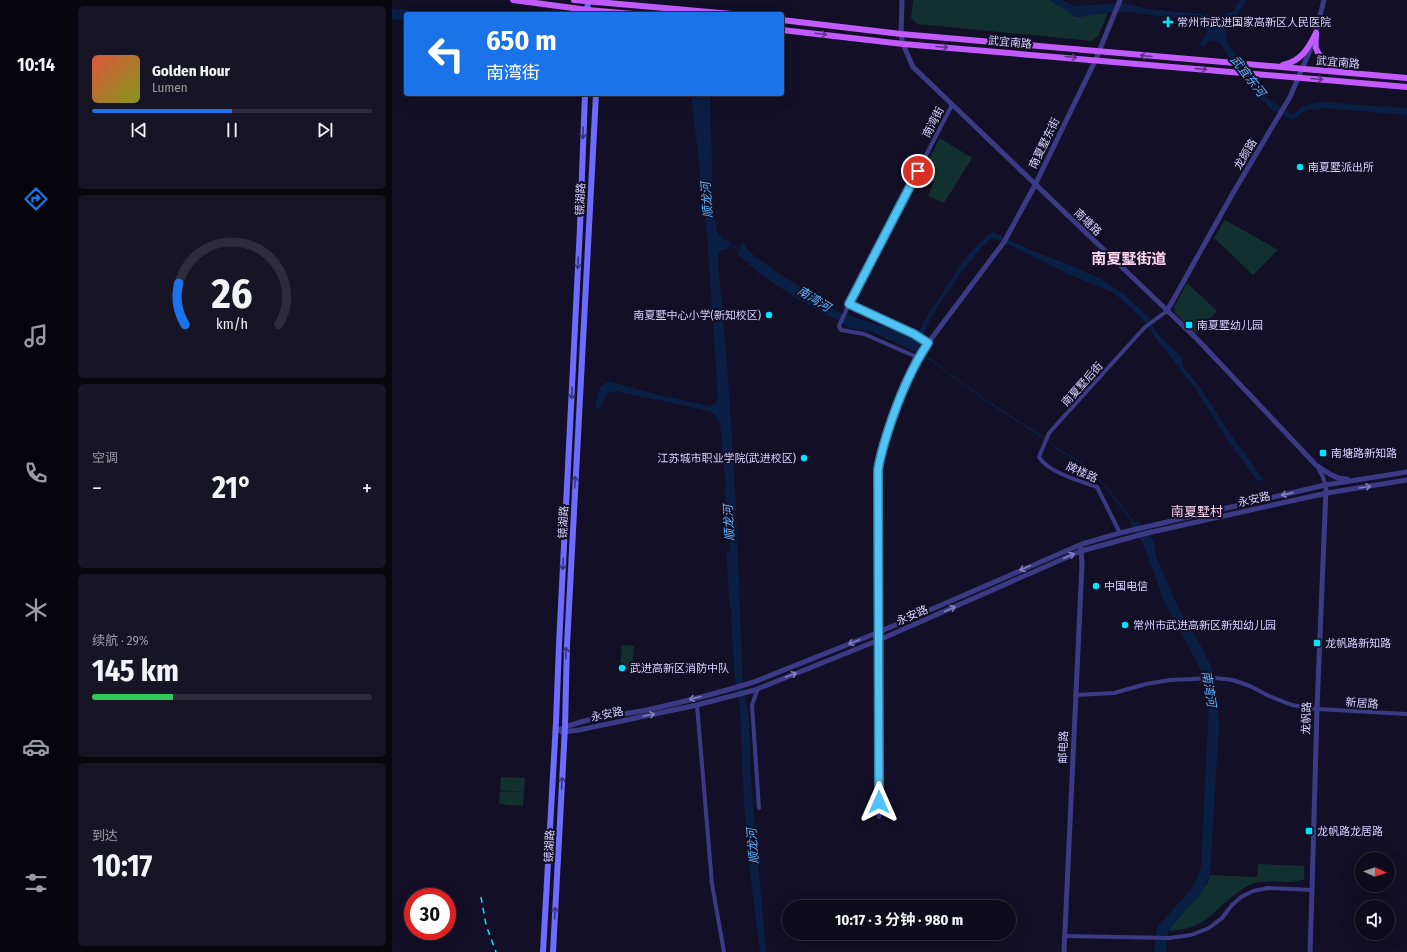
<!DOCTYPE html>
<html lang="zh">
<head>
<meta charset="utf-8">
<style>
  :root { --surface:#0e0b1c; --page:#171425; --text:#f1f3f6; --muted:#9b9ba3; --line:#2e2b3b; --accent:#1a73e8 }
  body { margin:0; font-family:"Fira Sans Condensed","Noto Sans SC",sans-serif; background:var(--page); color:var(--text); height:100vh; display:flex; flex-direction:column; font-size:15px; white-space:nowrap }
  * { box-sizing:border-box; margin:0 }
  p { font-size:13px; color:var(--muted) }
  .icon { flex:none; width:22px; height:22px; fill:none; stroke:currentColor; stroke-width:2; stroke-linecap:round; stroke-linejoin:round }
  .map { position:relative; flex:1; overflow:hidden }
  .panel { display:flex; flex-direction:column; gap:6px; padding:6px; background:#08060f; width:320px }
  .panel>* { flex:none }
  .guide { position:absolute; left:12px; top:12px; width:380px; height:84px; border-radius:4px; box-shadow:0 4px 16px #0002,0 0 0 1px var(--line); background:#1a73e8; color:#fff; overflow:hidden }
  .needle { width:26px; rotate:94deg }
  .fabs { position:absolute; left:963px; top:852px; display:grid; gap:8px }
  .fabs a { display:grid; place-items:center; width:40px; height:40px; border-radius:50%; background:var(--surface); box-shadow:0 4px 16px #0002,0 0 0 1px var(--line); font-size:20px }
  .speed { position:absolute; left:12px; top:888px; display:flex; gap:8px; font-size:20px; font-weight:700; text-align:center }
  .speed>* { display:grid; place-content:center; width:52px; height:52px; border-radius:50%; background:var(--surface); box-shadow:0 4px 16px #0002,0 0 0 1px var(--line); line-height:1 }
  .speed .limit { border:6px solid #d22; background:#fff; color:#111 }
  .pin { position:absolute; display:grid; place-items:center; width:34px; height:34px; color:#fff; margin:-17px; border:2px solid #fff; border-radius:50%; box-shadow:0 1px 4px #0007 }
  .me { position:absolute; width:44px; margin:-22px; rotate:0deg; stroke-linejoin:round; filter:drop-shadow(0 0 3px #0008) }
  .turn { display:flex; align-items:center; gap:14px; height:84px; padding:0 16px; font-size:18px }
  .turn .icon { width:52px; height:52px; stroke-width:2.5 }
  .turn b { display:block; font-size:28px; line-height:34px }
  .big { font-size:30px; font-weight:700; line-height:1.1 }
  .panel .widget { flex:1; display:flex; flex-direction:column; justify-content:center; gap:6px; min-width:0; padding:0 14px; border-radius:6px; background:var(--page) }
  .panel .dial { align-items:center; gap:0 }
  .dial svg { height:104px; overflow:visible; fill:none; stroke:var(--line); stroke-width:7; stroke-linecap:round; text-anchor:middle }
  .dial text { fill:var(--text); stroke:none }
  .song { display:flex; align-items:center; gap:12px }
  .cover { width:48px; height:48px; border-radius:6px; background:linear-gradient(135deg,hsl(10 70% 55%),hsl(70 70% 35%)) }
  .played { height:4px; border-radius:2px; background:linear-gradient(90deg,var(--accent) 50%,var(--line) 50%) }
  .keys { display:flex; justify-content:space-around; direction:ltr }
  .heat { display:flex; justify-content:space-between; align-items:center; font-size:22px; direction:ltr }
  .charge { height:6px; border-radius:3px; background:linear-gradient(90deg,#34c759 29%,var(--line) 0) }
  .trip { position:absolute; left:390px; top:900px; width:234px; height:40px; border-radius:20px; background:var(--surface); box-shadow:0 4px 16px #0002,0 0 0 1px var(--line); font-weight:700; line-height:40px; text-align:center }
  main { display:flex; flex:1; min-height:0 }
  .menu { display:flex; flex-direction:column; width:72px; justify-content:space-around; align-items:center; background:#06040b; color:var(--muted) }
  .menu .icon { width:28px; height:28px }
  .menu .selected { color:var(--accent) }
  .menu b { font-size:18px; color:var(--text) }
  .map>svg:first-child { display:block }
  .green { fill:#12302f }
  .water { fill:#0a1f44 }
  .pier { fill:#130f26 }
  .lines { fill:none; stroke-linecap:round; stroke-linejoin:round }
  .stream { stroke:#0a1f44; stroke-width:1.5 }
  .river { stroke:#0a1f44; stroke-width:9 }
  .minor { stroke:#3d3a85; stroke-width:4 }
  .tertiary { stroke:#3d3a85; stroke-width:5 }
  .secondary { stroke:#6f6bff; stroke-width:6 }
  .primary { stroke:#c25bff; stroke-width:6 }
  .rail { stroke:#00e5ff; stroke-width:1.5; stroke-dasharray:6 5; stroke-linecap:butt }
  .oneway { stroke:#623188 }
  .oneway2 { stroke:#38347d }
  .oneway3 { stroke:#837fbc }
  .route-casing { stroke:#337fa1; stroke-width:10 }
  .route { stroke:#4fc3f7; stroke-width:7 }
  .poi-dot { fill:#00e5ff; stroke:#130f26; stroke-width:1.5 }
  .labels { text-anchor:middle; stroke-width:4; stroke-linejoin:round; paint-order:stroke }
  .poi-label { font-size:11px; fill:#d9d4ff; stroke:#130f26; text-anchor:start }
  .street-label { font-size:11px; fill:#d9d4ff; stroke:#130f26 }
  .water-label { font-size:12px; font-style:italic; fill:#62b6ff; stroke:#130f26 }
  .quarter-label { font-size:13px; fill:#ffd6f0; stroke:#130f26 }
  .district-label { font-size:15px; font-weight:bold; fill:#ffd6f0; stroke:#130f26 }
</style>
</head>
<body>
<main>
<nav class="menu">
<b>10:14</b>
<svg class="icon selected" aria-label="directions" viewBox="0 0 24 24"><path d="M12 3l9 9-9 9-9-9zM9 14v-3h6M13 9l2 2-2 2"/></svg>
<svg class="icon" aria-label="music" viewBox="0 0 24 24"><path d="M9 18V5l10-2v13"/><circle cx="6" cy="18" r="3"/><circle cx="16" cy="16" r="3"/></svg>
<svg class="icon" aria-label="phone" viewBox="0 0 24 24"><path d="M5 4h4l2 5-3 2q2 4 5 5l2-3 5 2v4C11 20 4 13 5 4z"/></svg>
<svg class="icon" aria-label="climate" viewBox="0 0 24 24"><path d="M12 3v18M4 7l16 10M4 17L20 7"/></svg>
<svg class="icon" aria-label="car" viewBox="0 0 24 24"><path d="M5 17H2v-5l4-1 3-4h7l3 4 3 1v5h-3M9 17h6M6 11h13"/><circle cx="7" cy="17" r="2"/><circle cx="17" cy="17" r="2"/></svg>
<svg class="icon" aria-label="filters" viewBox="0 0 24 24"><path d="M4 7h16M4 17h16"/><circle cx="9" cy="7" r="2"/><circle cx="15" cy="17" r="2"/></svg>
</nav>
<section class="panel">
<div class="widget">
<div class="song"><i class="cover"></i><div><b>Golden Hour</b><p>Lumen</p></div></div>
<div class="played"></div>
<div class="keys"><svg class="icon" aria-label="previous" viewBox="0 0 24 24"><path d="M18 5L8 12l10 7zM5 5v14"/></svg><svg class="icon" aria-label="pause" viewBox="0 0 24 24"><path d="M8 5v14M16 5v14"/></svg><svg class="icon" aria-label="next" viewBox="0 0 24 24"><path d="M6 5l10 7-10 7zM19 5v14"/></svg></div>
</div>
<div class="widget dial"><svg viewBox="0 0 100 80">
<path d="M14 69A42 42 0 1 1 86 69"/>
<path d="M14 69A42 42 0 0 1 9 37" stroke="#1a73e8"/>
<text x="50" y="56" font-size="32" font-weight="700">26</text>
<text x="50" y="72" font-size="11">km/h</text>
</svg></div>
<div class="widget"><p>空调</p>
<div class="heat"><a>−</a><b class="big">21°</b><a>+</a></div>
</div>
<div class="widget"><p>续航 · 29%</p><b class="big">145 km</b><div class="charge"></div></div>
<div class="widget"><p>到达</p><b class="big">10:17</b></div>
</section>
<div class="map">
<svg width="1015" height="952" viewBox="0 0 1015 952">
  <rect width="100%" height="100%" fill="#130f26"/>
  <g class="green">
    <polygon points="521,0 658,0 684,17 716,13 706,36 700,41 525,24 519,18"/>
    <polygon points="548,138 580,158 552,203 536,196 542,182 528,176"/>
    <polygon points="833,220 886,250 861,275 822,238"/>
    <polygon points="795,283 825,311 804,334 783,313 782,307"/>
    <polygon points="230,645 242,646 240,671 228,670"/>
    <polygon points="109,777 133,778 132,792 108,790"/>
    <polygon points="108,791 132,792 131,806 107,804"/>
    <path d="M866,864L912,866V879C901,886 873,877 858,885C823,902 822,929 777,931L780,926L815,884L818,875L865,877Z"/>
  </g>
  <g class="water">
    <path d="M658,0H670L683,6L731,3L755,9L829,16L840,12L848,0H854L843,19L834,31L835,42L870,93L882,103L899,114H902L911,106L928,102L1015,108V115L933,108L916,110L908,114L904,118L897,119L879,109L858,87L827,42C819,39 816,40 812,47L807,45L814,35L816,29L815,25L809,21L775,17L738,12L710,13L688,17L679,14Z"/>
    <polygon points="0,8 49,14 14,14 14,20 0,19"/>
    <path d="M299,94H318L321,199L325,232L331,239L338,242V245L335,249L327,251L326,262L335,363L343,484L351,689C360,716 357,747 359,775C363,834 369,893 374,952H368L358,872L352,805L348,708L343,679L339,618L342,590L335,503L332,489L334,485L328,424L324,416L318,411L223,391L216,393L208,408L204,410V403L208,387L213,383L219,382L267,395L317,406L324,402L326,398L315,234Z"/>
    <path d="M601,232L638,250L683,267L713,281L733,295L756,317L761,327L769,338L790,357L791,367L807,386L839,435L872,480L865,481L833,436L803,388L763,337L753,322L722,293L681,276L614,243C610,241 604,238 599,239C590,242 548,302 542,312C534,325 532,340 524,352L480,332L459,328L404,298L372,277L346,255L350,242L358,252L380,269L447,312L498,329L524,340L532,321L576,254L596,234Z"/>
    <polygon points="747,521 761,540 765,559 785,605 809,646 819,666 824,684 827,726 818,875 808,895 780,926 776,933 774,952 762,952 765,927 798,891 806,877 809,866 817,703 816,692 810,672 772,601 751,543 738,523"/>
  </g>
  <rect class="pier" x="289" y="0" width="28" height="14"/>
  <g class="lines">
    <g class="stream">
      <polyline points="337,245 343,247 348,252"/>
      <polyline points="534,358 539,360 590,398 651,437"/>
      <polyline points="657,442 667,450 687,461 715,488 742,523"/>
    </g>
    <polyline class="river" points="339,555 342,606"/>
    <g class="minor">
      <polyline points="457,304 447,326 449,330 472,334 527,358"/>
      <polyline points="536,343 522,334 457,304 560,105"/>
      <polyline points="925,466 931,477 933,485"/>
      <path d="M728,533L705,487C688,481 657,473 647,457L657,433L753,327L775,311"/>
      <polyline points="487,640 487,817"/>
      <polyline points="366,688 360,705 367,808"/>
      <polyline points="683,695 722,693 754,684 778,680 823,678 841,680 858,686 877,696 900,705 925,709 1015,714"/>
      <polyline points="305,705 320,884 332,952"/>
      <polyline points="673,936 777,938 799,935 817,928 830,918 840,905 849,897 861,891 876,888 920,890"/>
    </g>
    <g class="tertiary">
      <path d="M510,0L509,34L511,44L521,67L806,340L924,465C933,471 944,480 955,479"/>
      <polyline points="923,35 932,0"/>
      <polyline points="775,311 841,193 898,97 921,43"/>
      <path d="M487,635L486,470C488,456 492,444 496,431C507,399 518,371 536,343L612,242L643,185L704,59L728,0"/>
      <path d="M163,732C191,717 225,716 255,710C291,702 327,693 362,682L487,632L690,544L728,533L933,485L1015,472"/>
      <polyline points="170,732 187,730 305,705 363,690 487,640 689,551 755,533 935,493 1015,480"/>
      <polyline points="672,952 690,564 689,549"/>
      <polyline points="918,952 920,890 925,709 934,489"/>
    </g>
    <g class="secondary">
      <polyline points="195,14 196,0"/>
      <polyline points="151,952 164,722 167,645 188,227 193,94"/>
      <polyline points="161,952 173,727 175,645 204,94"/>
    </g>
    <g class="primary">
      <polyline points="121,0 196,10 241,14"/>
      <polyline points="182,0 340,14"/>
      <polyline points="390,20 509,34 1015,78"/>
      <polyline points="390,30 511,44 1015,87"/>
      <path d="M924,34C924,38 923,44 924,48C927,58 938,67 947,70"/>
      <path d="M891,65C909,61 916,49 924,33"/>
    </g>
    <polyline class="rail" points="89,897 94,925 104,952"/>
  </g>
  <defs><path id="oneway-shaft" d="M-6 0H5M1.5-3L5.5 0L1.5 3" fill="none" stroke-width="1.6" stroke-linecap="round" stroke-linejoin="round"/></defs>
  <g class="oneway">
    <use href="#oneway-shaft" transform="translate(429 34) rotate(7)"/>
    <use href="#oneway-shaft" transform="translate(550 47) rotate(5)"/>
    <use href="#oneway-shaft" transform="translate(754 56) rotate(-175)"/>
    <use href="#oneway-shaft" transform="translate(679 57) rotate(5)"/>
    <use href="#oneway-shaft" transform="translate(809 69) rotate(5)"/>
    <use href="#oneway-shaft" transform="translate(925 79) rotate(5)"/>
  </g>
  <g class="oneway2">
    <use href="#oneway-shaft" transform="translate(191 133) rotate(92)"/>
    <use href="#oneway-shaft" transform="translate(186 263) rotate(93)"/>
    <use href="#oneway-shaft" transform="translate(180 393) rotate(93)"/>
    <use href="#oneway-shaft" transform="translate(183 482) rotate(-87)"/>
    <use href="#oneway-shaft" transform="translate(171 564) rotate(93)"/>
    <use href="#oneway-shaft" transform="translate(174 653) rotate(-89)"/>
    <use href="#oneway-shaft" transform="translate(170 783) rotate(-87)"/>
    <use href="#oneway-shaft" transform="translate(163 913) rotate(-87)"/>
  </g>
  <g class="oneway3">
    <use href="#oneway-shaft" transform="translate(973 487) rotate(-9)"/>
    <use href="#oneway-shaft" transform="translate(895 494) rotate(167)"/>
    <use href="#oneway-shaft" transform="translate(677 556) rotate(-24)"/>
    <use href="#oneway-shaft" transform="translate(633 568) rotate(156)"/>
    <use href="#oneway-shaft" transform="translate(558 609) rotate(-24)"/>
    <use href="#oneway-shaft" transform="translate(462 642) rotate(158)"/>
    <use href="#oneway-shaft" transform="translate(399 675) rotate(-22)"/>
    <use href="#oneway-shaft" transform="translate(303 698) rotate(166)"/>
    <use href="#oneway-shaft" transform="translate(257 715) rotate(-12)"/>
  </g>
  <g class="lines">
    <defs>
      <path id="route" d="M487,802L486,470C488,456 492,444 496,431C506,400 518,370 536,343L522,334L457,304L526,171"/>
    </defs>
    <use href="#route" class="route-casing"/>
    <use href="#route" class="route"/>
  </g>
  <g class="poi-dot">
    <path d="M774 16h4v4h4v4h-4v4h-4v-4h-4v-4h4z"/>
    <circle cx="908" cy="167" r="4"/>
    <circle cx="377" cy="315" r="4"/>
    <rect x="793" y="321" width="8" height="8" rx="2"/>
    <rect x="927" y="449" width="8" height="8" rx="2"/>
    <circle cx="412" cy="458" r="4"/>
    <circle cx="704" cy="586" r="4"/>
    <circle cx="733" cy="625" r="4"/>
    <rect x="921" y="639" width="8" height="8" rx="2"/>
    <circle cx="230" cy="668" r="4"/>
    <rect x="913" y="827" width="8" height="8" rx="2"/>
  </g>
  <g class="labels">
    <g class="poi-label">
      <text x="785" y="26">常州市武进国家高新区人民医院</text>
      <text x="916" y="171">南夏墅派出所</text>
      <text x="369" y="319" text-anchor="end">南夏墅中心小学(新知校区)</text>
      <text x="805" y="329">南夏墅幼儿园</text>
      <text x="939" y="457">南塘路新知路</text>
      <text x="404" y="462" text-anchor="end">江苏城市职业学院(武进校区)</text>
      <text x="712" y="590">中国电信</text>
      <text x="741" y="629">常州市武进高新区新知幼儿园</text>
      <text x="933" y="647">龙帆路新知路</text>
      <text x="238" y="672">武进高新区消防中队</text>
      <text x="925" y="835">龙帆路龙居路</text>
    </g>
    <g class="street-label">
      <text transform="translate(618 42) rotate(5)" y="4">武宜南路</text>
      <text transform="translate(946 62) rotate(5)" y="4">武宜南路</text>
      <text transform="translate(541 122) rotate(-63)" y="4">南湾街</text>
      <text transform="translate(652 143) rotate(-64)" y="4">南夏墅东街</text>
      <text transform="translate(853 154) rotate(-59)" y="4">龙颜路</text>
      <text transform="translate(188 199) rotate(-87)" y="4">镜湖路</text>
      <text transform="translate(696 222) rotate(44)" y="4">南塘路</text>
      <text transform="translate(690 384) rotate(-48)" y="4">南夏墅后街</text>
      <text transform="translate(690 472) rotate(24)" y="4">牌楼路</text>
      <text transform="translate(862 499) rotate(-13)" y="4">永安路</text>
      <text transform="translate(171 522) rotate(-87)" y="4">镜湖路</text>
      <text transform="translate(520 615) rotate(-24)" y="4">永安路</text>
      <text transform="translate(970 703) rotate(4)" y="4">新居路</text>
      <text transform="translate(215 714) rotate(-12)" y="4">永安路</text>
      <text transform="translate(914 718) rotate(-88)" y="4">龙帆路</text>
      <text transform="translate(671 747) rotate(-88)" y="4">邮电路</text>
      <text transform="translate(157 846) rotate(-87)" y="4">镜湖路</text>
    </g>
    <g class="water-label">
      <text transform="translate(856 76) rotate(52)" y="4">武宜东河</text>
      <text transform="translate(315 200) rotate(-94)" y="4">顺龙河</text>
      <text transform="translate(422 299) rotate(32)" y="4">南湾河</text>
      <text transform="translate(337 523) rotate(-93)" y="4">顺龙河</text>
      <text transform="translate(817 689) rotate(81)" y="4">南湾河</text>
      <text transform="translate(361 846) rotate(-95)" y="4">顺龙河</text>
    </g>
    <g class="quarter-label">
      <text x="805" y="516">南夏墅村</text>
    </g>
    <g class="district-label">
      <text x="737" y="264">南夏墅街道</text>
    </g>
  </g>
</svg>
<div class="fabs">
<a><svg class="needle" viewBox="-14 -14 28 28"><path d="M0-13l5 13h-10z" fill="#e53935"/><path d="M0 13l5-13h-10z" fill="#9b9ba3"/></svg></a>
<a><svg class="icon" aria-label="sound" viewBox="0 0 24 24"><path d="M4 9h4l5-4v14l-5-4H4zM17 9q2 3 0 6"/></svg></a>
</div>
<div class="speed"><div class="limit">30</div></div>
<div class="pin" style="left:526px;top:171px;background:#d93025"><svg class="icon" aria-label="arrive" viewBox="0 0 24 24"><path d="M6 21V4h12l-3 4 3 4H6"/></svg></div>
<svg class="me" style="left:487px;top:802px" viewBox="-20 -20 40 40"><path d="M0-17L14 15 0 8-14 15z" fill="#4fc3f7" stroke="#fff" stroke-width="4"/></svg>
<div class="trip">10:17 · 3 分钟 · 980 m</div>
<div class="guide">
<div class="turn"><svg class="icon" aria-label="left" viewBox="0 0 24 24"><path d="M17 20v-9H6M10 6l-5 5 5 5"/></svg><div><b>650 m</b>南湾街</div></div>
</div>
</div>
</main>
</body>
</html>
